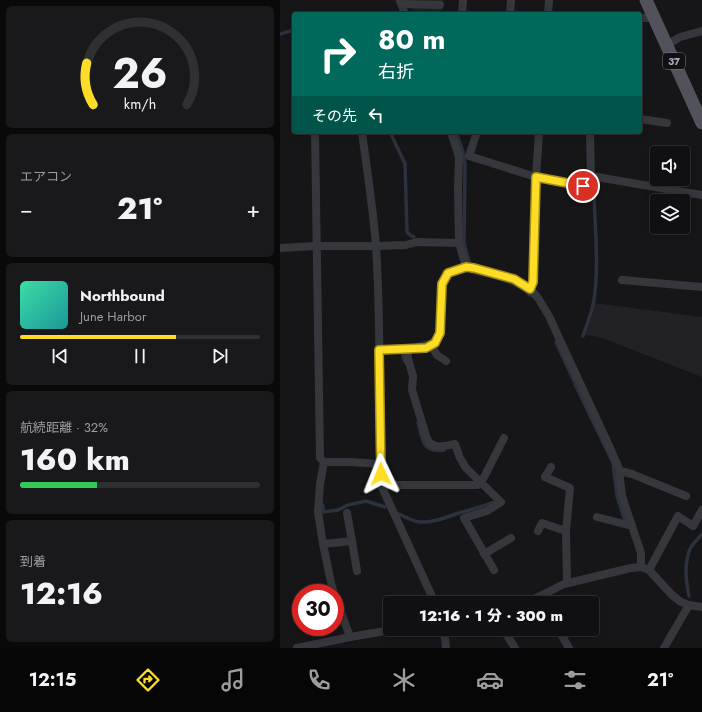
<!DOCTYPE html>
<html lang="ja">
<head>
<meta charset="utf-8">
<style>
  :root { --surface:#101012; --page:#19191b; --text:#f1f3f6; --muted:#9c9d9f; --line:#303032; --accent:#ffdd26 }
  body { margin:0; font-family:Jost,"Noto Sans JP",sans-serif; background:var(--page); color:var(--text); height:100vh; display:flex; flex-direction:column; font-size:15px; white-space:nowrap }
  * { box-sizing:border-box; margin:0 }
  p { font-size:13px; color:var(--muted) }
  .icon { flex:none; width:22px; height:22px; fill:none; stroke:currentColor; stroke-width:2; stroke-linecap:round; stroke-linejoin:round }
  .map { position:relative; flex:1; overflow:hidden }
  .drawer { display:flex; flex-direction:column; gap:6px; padding:6px; background:#09090a; width:280px }
  .drawer>* { flex:none }
  .banner { position:absolute; left:12px; top:12px; width:350px; height:122px; border-radius:4px; box-shadow:0 2px 10px #0003,0 0 0 1px var(--line); background:#00695c; color:#fff; overflow:hidden }
  .tools { position:absolute; left:370px; top:146px; display:grid; gap:8px }
  .tools a { display:grid; place-items:center; width:40px; height:40px; border-radius:4px; background:var(--surface); box-shadow:0 2px 10px #0003,0 0 0 1px var(--line); font-size:20px }
  .speed { position:absolute; left:12px; top:584px; display:flex; gap:8px; font-size:20px; font-weight:700; text-align:center }
  .speed>* { display:grid; place-content:center; width:52px; height:52px; border-radius:50%; background:var(--surface); box-shadow:0 2px 10px #0003,0 0 0 1px var(--line); line-height:1 }
  .speed .limit { border:6px solid #d22; background:#fff; color:#111 }
  .pin { position:absolute; display:grid; place-items:center; width:34px; height:34px; color:#fff; margin:-17px; border:2px solid #fff; border-radius:50%; box-shadow:0 1px 4px #0007 }
  .me { position:absolute; width:44px; margin:-22px; rotate:358deg; stroke-linejoin:round; filter:drop-shadow(0 0 3px #0008) }
  .turn { display:flex; align-items:center; gap:14px; height:84px; padding:0 20px; font-size:18px }
  .turn .icon { width:52px; height:52px; stroke-width:2.5 }
  .turn b { display:block; font-size:28px; line-height:34px }
  .then { display:flex; align-items:center; height:38px; padding:0 20px; background:#0003; gap:8px; font-size:15px }
  .big { font-size:30px; font-weight:800; line-height:1.1 }
  .drawer .widget { flex:1; display:flex; flex-direction:column; justify-content:center; gap:6px; min-width:0; padding:0 14px; border-radius:6px; background:var(--page) }
  .drawer .dial { align-items:center; gap:0 }
  .dial svg { height:104px; overflow:visible; fill:none; stroke:var(--line); stroke-width:7; stroke-linecap:round; text-anchor:middle }
  .dial text { fill:var(--text); stroke:none }
  .song { display:flex; align-items:center; gap:12px }
  .cover { width:48px; height:48px; border-radius:6px; background:linear-gradient(135deg,hsl(160 70% 55%),hsl(180 70% 35%)) }
  .played { height:4px; border-radius:2px; background:linear-gradient(90deg,var(--accent) 65%,var(--line) 65%) }
  .keys { display:flex; justify-content:space-around; direction:ltr }
  .heat { display:flex; justify-content:space-between; align-items:center; font-size:22px; direction:ltr }
  .charge { height:6px; border-radius:3px; background:linear-gradient(90deg,#34c759 32%,var(--line) 0) }
  .trip { position:absolute; left:103px; top:596px; width:216px; height:40px; border-radius:4px; background:var(--surface); box-shadow:0 2px 10px #0003,0 0 0 1px var(--line); font-weight:800; line-height:40px; text-align:center }
  .tab-bar { display:flex; height:64px; justify-content:space-around; align-items:center; background:#060607; color:var(--muted) }
  .tab-bar .icon { width:28px; height:28px }
  .tab-bar .current { color:var(--accent) }
  .tab-bar b { font-size:18px; color:var(--text) }
  main { display:flex; flex:1; min-height:0 }
  .map>svg:first-child { display:block }
  .built { fill:#222125 }
  .green { fill:#1b231e }
  .lines { fill:none; stroke-linecap:round; stroke-linejoin:round }
  .stream { stroke:#2b313d; stroke-width:3.5 }
  .street { stroke:#36363d; stroke-width:8 }
  .primary { stroke:#52525c; stroke-width:13 }
  .route-casing { stroke:#a69019; stroke-width:10 }
  .route { stroke:#ffdd26; stroke-width:7 }
  .labels { text-anchor:middle; stroke-width:4; stroke-linejoin:round; paint-order:stroke }
  .shield { fill:#111113; stroke:#797b87; stroke-width:1 }
  .shield-label { font-size:10px; font-weight:bold; fill:#a6a9b9 }
</style>
</head>
<body>
<main>
<section class="drawer">
<div class="widget dial"><svg viewBox="0 0 100 80">
<path d="M14 69A42 42 0 1 1 86 69"/>
<path d="M14 69A42 42 0 0 1 9 37" stroke="#ffdd26"/>
<text x="50" y="56" font-size="32" font-weight="700">26</text>
<text x="50" y="72" font-size="11">km/h</text>
</svg></div>
<div class="widget"><p>エアコン</p>
<div class="heat"><a>−</a><b class="big">21°</b><a>+</a></div>
</div>
<div class="widget">
<div class="song"><i class="cover"></i><div><b>Northbound</b><p>June Harbor</p></div></div>
<div class="played"></div>
<div class="keys"><svg class="icon" aria-label="previous" viewBox="0 0 24 24"><path d="M18 5L8 12l10 7zM5 5v14"/></svg><svg class="icon" aria-label="pause" viewBox="0 0 24 24"><path d="M8 5v14M16 5v14"/></svg><svg class="icon" aria-label="next" viewBox="0 0 24 24"><path d="M6 5l10 7-10 7zM19 5v14"/></svg></div>
</div>
<div class="widget"><p>航続距離 · 32%</p><b class="big">160 km</b><div class="charge"></div></div>
<div class="widget"><p>到着</p><b class="big">12:16</b></div>
</section>
<div class="map">
<svg width="422" height="648" viewBox="0 0 422 648">
  <rect width="100%" height="100%" fill="#161618"/>
  <polygon class="built" points="314,303 422,317 422,377 320,337 305,335 311,318"/>
  <polygon class="green" points="128,0 163,0 162,14 133,14"/>
  <g class="lines">
    <g class="stream">
      <polyline points="0,34 14,30"/>
      <polyline points="110,132 125,164 127,232 130,235 134,237"/>
      <polyline points="176,132 183,152 185,165 184,243 189,262"/>
      <path d="M192,272C211,277 235,280 250,295"/>
      <path d="M303,336C307,324 312,312 314,300C319,265 315,229 314,194"/>
      <polyline points="276,342 294,381"/>
      <polyline points="136,345 152,341 152,340"/>
      <polyline points="123,355 123,357 126,363"/>
      <polyline points="295,384 333,463 337,496 345,521"/>
      <path d="M138,423C143,440 142,453 164,450"/>
      <polyline points="43,505 43,512 58,510 68,505 86,501 105,507"/>
      <path d="M119,514C125,517 132,521 139,522C153,523 167,517 179,513C191,510 203,506 215,502"/>
      <path d="M409,596C406,582 404,563 410,549C413,543 418,539 422,534"/>
    </g>
    <g class="street">
      <polyline points="120,1 125,14"/>
      <polyline points="122,4 160,5"/>
      <polyline points="182,14 183,0"/>
      <polyline points="230,14 231,0"/>
      <polyline points="268,14 269,0"/>
      <polyline points="360,18 374,18"/>
      <polyline points="387,45 400,37 422,31"/>
      <polyline points="360,119 387,123"/>
      <polyline points="35,132 40,458 44,462 70,462 100,464"/>
      <path d="M82,132C87,170 93,208 96,246C101,319 99,392 100,464L101,485L155,603"/>
      <polyline points="171,132 179,157 178,188 179,243 186,267"/>
      <polyline points="197,132 189,156 256,177 306,187 309,186 311,181 310,132"/>
      <polyline points="311,176 422,195"/>
      <polyline points="0,248 37,246 96,246 126,245 137,242 179,243"/>
      <polyline points="342,280 422,287"/>
      <polyline points="250,289 253,282 256,177 259,132"/>
      <polyline points="151,345 157,355 166,361"/>
      <path d="M127,349L128,359L133,376L132,390L147,439C153,450 165,446 175,444L180,458L186,468L221,502L207,511L184,518L214,570"/>
      <polyline points="99,350 147,348 155,343 160,333 162,284 168,273 186,267 193,268 234,279 250,289 258,298 269,316 279,338 331,450 340,471 340,479 342,496 361,553 361,567"/>
      <polyline points="44,462 40,484 38,512 43,544 52,587 54,593"/>
      <polyline points="271,467 265,477 290,488 286,531"/>
      <polyline points="340,471 352,474 406,496"/>
      <polyline points="101,485 198,485 201,483 224,438"/>
      <polyline points="317,517 352,526"/>
      <polyline points="258,531 262,523 286,531 287,583"/>
      <polyline points="72,541 77,571"/>
      <polyline points="43,544 72,541 67,513"/>
      <polyline points="204,554 231,538"/>
      <polyline points="369,570 398,516 413,526 422,510"/>
      <polyline points="55,595 70,637"/>
      <polyline points="246,603 284,584 351,568 361,567 369,570 392,595 401,602 409,605 422,607"/>
      <polyline points="164,629 166,648"/>
      <polyline points="223,629 235,648"/>
      <polyline points="278,629 289,648"/>
      <polyline points="17,648 70,637 117,629"/>
      <polyline points="384,648 409,605"/>
    </g>
    <polyline class="primary" points="366,0 422,123"/>
  </g>
  <g class="lines">
    <defs>
      <polyline id="route" points="101,474 99,350 146,348 155,343 160,333 162,284 168,273 186,267 194,268 234,279 250,289 253,282 256,177 303,186"/>
    </defs>
    <use href="#route" class="route-casing"/>
    <use href="#route" class="route"/>
  </g>
  <g class="labels">
    <rect class="shield" x="383" y="53" width="22" height="16" rx="3"/>
    <g class="shield-label">
      <text x="394" y="65">37</text>
    </g>
  </g>
</svg>
<div class="tools">
<a><svg class="icon" aria-label="sound" viewBox="0 0 24 24"><path d="M4 9h4l5-4v14l-5-4H4zM17 9q2 3 0 6"/></svg></a>
<a><svg class="icon" aria-label="layers" viewBox="0 0 24 24"><path d="M12 4l9 5-9 5-9-5zM3 14l9 5 9-5"/></svg></a>
</div>
<div class="speed"><div class="limit">30</div></div>
<div class="pin" style="left:303px;top:186px;background:#d93025"><svg class="icon" aria-label="arrive" viewBox="0 0 24 24"><path d="M6 21V4h12l-3 4 3 4H6"/></svg></div>
<svg class="me" style="left:101px;top:474px" viewBox="-20 -20 40 40"><path d="M0-17L14 15 0 8-14 15z" fill="#ffdd26" stroke="#fff" stroke-width="4"/></svg>
<div class="trip">12:16 · 1 分 · 300 m</div>
<div class="banner">
<div class="turn"><svg class="icon" aria-label="right" viewBox="0 0 24 24"><path d="M7 20v-9h11M14 6l5 5-5 5"/></svg><div><b>80 m</b>右折</div></div>
<div class="then">その先<svg class="icon" aria-label="left" viewBox="0 0 24 24"><path d="M17 20v-9H6M10 6l-5 5 5 5"/></svg></div>
</div>
</div>
</main>
<nav class="tab-bar">
<b>12:15</b>
<svg class="icon current" aria-label="directions" viewBox="0 0 24 24"><path d="M12 3l9 9-9 9-9-9zM9 14v-3h6M13 9l2 2-2 2"/></svg>
<svg class="icon" aria-label="music" viewBox="0 0 24 24"><path d="M9 18V5l10-2v13"/><circle cx="6" cy="18" r="3"/><circle cx="16" cy="16" r="3"/></svg>
<svg class="icon" aria-label="phone" viewBox="0 0 24 24"><path d="M5 4h4l2 5-3 2q2 4 5 5l2-3 5 2v4C11 20 4 13 5 4z"/></svg>
<svg class="icon" aria-label="climate" viewBox="0 0 24 24"><path d="M12 3v18M4 7l16 10M4 17L20 7"/></svg>
<svg class="icon" aria-label="car" viewBox="0 0 24 24"><path d="M5 17H2v-5l4-1 3-4h7l3 4 3 1v5h-3M9 17h6M6 11h13"/><circle cx="7" cy="17" r="2"/><circle cx="17" cy="17" r="2"/></svg>
<svg class="icon" aria-label="filters" viewBox="0 0 24 24"><path d="M4 7h16M4 17h16"/><circle cx="9" cy="7" r="2"/><circle cx="15" cy="17" r="2"/></svg>
<b>21°</b>
</nav>
</body>
</html>
